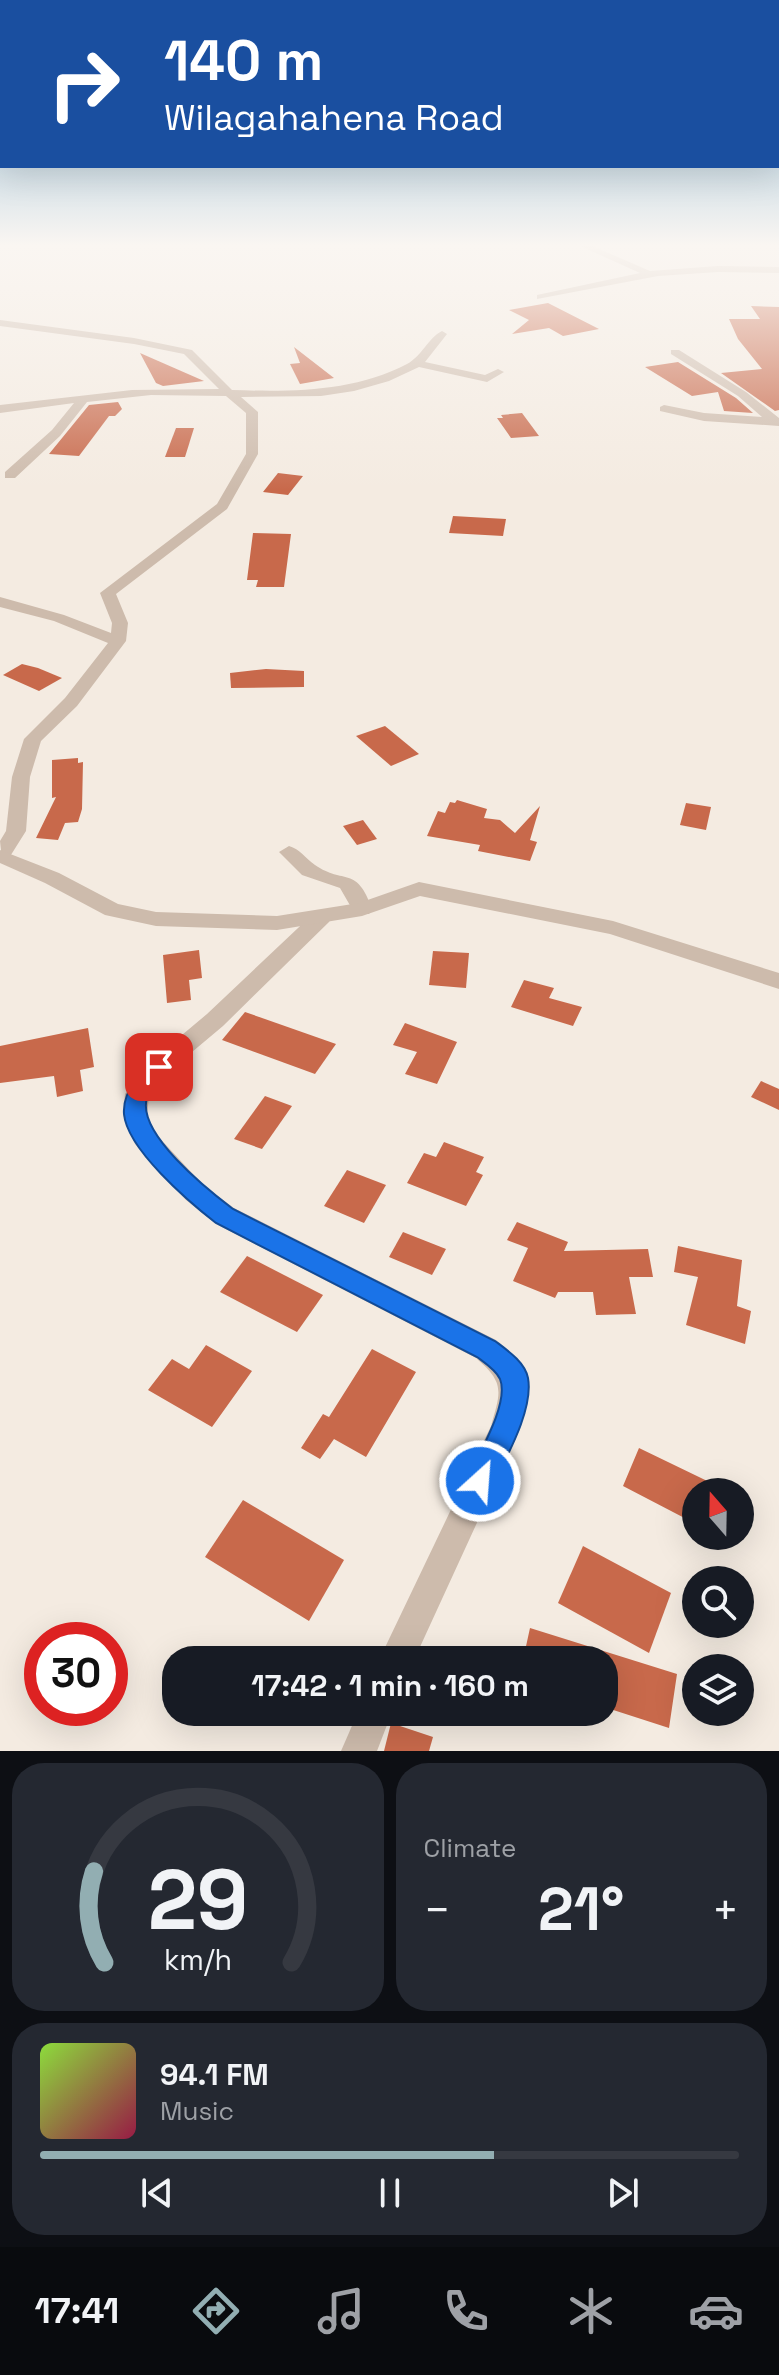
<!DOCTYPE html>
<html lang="en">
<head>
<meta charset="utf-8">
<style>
  :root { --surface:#171b24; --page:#242831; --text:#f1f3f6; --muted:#9ea1a6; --line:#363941; --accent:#92aeb2 }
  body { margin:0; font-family:"Space Grotesk",sans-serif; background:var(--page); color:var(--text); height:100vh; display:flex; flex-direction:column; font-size:30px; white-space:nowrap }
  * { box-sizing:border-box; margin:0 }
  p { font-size:26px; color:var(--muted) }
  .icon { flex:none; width:44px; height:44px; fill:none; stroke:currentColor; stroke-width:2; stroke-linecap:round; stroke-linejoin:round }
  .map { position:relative; height:1751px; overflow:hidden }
  .sheet { display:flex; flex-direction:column; gap:12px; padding:12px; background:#0d0f14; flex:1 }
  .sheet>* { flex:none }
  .guide { position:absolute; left:0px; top:0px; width:780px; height:168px; box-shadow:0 8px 32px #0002; background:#1a4fa0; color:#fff; overflow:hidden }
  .needle { width:52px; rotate:340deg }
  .tools { position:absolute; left:682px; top:1478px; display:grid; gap:16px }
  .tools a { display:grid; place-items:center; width:72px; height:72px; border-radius:50%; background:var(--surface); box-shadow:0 8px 32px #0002; font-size:40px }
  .speed { position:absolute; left:24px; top:1622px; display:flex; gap:16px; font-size:40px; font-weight:700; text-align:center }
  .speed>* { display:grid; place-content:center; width:104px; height:104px; border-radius:50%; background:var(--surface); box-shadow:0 8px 32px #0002; line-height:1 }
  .speed .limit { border:12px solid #d22; background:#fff; color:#111 }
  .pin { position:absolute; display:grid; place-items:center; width:68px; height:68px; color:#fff; margin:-34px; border-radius:16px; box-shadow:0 4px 12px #0006 }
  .me { position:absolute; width:88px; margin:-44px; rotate:26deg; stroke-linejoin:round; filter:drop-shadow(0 0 6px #0008) }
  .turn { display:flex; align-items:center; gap:28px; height:168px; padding:0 32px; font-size:36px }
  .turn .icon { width:104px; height:104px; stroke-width:2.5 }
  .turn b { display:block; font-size:56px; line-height:68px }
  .big { font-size:60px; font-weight:800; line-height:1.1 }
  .sheet .widget { flex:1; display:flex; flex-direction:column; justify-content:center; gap:12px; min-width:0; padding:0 28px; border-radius:32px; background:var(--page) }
  .sheet .dial { align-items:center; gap:0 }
  .dial svg { height:208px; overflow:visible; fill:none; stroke:var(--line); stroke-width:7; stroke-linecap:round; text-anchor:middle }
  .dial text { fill:var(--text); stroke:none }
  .song { display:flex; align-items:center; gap:24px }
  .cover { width:96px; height:96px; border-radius:12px; background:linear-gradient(135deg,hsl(90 70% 55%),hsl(340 70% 35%)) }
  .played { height:8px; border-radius:4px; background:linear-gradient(90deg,var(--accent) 65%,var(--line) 65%) }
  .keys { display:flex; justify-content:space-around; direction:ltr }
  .heat { display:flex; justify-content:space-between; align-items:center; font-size:44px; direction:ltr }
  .sheet .tiles { flex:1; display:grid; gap:12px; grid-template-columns:1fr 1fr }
  .widget:last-child { grid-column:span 2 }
  .trip { position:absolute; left:162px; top:1646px; width:456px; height:80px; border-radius:32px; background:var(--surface); box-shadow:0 8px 32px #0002; font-weight:800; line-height:80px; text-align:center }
  .menu { display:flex; height:128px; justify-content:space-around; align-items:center; background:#090b0e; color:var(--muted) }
  .menu .icon { width:56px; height:56px }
  .menu .on { color:var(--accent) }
  .menu b { font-size:36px; color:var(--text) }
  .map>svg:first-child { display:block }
  .building { fill:#c8694b }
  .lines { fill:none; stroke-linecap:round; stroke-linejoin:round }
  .minor { fill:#cdbbac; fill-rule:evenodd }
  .tertiary { fill:#cdbbac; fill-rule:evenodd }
  .route { fill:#1a73e8; stroke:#114b97; stroke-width:2 }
</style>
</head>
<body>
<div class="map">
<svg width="779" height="1751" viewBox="0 0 779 1751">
  <rect width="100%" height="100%" fill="#f4ebe1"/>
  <g class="building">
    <polygon points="548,303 599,329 563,336 549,328 512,334 529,320 509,310"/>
    <polygon points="751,306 779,307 779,410 775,411 721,373 762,369 738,339 729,319 760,319"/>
    <polygon points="294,347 334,378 300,384 290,364 300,363"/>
    <polygon points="140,353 204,381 163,386 156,383"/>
    <polygon points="678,362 736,398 753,413 724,411 718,392 692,396 645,367"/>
    <polygon points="118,402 122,409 115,416 109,416 79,456 49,454 89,405"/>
    <polygon points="522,413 539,436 511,438 497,418 503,418 501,415"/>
    <polygon points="176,428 194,428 185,457 165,457"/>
    <polygon points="278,473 303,476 288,495 263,492"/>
    <polygon points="453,516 506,519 503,536 449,533"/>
    <polygon points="253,533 291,534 284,587 256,587 258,580 247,580"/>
    <polygon points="22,664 38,668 62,678 39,691 3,675"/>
    <polygon points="266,669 304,671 304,687 231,688 230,673"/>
    <polygon points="385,726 419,754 391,766 356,736"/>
    <polygon points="78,758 78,763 83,762 82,809 78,822 65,823 58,840 36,838 56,797 52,798 52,760"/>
    <polygon points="457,800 487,809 484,818 500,820 515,833 540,806 530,840 537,842 530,861 478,851 480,845 427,836 438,811 445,813 450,802 455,803"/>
    <polygon points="686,803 711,807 706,830 680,825"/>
    <polygon points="363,820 377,839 357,845 343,826"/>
    <polygon points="199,950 202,978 189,980 191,1000 167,1003 163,955"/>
    <polygon points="433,951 469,953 466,988 429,985"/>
    <polygon points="524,980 554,988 549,998 582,1007 573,1026 511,1007"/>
    <polygon points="245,1012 336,1044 315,1074 222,1040"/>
    <polygon points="405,1023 457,1042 437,1084 405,1074 417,1052 393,1045"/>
    <polygon points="88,1028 94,1067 80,1070 83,1091 57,1097 54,1076 0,1083 0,1046"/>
    <polygon points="761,1081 779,1089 779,1110 751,1097"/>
    <polygon points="265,1096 292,1106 262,1149 234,1139"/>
    <polygon points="444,1142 484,1157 476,1172 483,1175 466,1206 407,1183 424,1153 436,1157"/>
    <polygon points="347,1170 386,1185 364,1223 324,1206"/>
    <polygon points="517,1222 568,1242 564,1251 648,1249 653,1277 629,1277 636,1314 596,1315 593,1292 558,1292 555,1298 513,1281 528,1248 507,1240"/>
    <polygon points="403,1232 446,1249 432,1275 389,1257"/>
    <polygon points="678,1246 742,1260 737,1306 751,1311 745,1344 686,1325 698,1277 674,1272"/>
    <polygon points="247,1256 323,1295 297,1332 220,1292"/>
    <polygon points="206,1345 252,1371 212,1427 148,1390 172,1359 189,1369"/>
    <polygon points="372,1349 416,1372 366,1457 334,1439 320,1459 301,1448 323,1414 329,1417"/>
    <polygon points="639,1448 730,1492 696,1492 696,1524 623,1486"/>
    <polygon points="243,1500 344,1560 309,1621 205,1557"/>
    <polygon points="583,1546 671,1593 649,1653 558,1603"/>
    <polygon points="530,1628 677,1674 669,1728 604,1707 604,1660 523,1660"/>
    <polygon points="391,1723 433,1737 429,1751 384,1751"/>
  </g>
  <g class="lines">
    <g class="minor">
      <polygon points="578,245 590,245 650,271 718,266 779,267 779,273 718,272 658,276 537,299 537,295 640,273"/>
      <path d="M0,320L134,338L192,350L232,390C292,392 353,392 407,364C422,356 428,338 442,331L447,334L425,362L485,375L498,369L504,372L487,382L419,367L389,381L354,391L321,396L241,397L258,412V454L227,509L116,594L128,623L126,641L77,706L41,741L30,777L26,831L9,858L2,860L0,841L6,831L12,777L24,739L65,698L108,643L54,621L0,607V597L64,615L111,633L112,623L100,593L217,504L246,454V413L226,396L151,395L87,402L60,436L15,478H5V472L52,430L74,403L0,413V405L132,390L219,389L184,354L134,344L0,326Z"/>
      <polygon points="671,350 679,350 746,392 779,418 779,426 704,421 660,411 660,407 664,405 704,413 762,417 738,396 671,354"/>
      <path d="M289,846C300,849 305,858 315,865C344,885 357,865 372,909L369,914H355L340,888L302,875L279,852Z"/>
      <path d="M322,910L332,917L329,922L223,1026L167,1073L149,1096L147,1115L154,1132L204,1186L234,1208L496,1340C532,1369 532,1386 520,1429L414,1660H379L491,1426C501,1391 505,1383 476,1358L216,1224L186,1200L135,1144L123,1115L125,1094L151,1061L207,1014L315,912Z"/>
      <polygon points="358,1712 392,1712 377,1751 341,1751"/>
    </g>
    <polygon class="tertiary" points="0,850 59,873 118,904 156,912 277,916 359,903 419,882 613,921 779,973 779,989 610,934 420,896 362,916 277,930 156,926 105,915 45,883 0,863"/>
  </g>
  <linearGradient id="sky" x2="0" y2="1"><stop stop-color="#7eb2d2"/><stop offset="0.5" stop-color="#faf6f2"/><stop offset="1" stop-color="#faf6f2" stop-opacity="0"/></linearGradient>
  <rect width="779" height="490" fill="url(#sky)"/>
  <path class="route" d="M159,1059L167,1061L170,1067C164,1077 151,1087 147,1098C136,1133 208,1190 233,1209L495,1341C507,1350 525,1362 528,1378C534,1411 504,1461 490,1491L480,1495L471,1491L466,1481C476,1458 510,1404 500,1379C496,1370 485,1363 477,1357L216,1223C189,1202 127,1149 124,1114C123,1100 128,1090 136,1080C143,1071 149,1062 159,1059Z"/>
</svg>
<div class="tools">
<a><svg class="needle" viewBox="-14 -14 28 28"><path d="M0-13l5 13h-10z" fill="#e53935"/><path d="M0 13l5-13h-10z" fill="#9ea1a6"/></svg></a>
<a><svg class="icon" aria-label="search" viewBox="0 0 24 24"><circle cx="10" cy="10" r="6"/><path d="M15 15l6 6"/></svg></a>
<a><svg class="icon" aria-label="layers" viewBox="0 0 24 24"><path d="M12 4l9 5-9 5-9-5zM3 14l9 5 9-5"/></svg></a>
</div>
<div class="speed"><div class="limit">30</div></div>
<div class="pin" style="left:159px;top:1067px;background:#d93025"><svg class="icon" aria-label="arrive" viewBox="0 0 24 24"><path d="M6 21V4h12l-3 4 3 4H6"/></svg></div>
<svg class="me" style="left:480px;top:1481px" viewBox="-20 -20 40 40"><circle r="17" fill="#1a73e8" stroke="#fff" stroke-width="3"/><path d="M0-11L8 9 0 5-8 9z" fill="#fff"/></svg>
<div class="trip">17:42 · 1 min · 160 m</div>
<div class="guide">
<div class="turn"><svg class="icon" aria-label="right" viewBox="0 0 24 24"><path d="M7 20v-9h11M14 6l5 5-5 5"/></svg><div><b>140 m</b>Wilagahahena Road</div></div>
</div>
</div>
<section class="sheet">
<div class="tiles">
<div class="widget dial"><svg viewBox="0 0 100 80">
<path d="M14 69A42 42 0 1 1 86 69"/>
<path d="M14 69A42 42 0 0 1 10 34" stroke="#92aeb2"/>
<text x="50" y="56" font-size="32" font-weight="700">29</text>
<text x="50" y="72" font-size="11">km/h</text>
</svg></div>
<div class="widget"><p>Climate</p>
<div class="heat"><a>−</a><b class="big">21°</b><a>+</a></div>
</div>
<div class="widget">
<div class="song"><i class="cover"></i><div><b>94.1 FM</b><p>Music</p></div></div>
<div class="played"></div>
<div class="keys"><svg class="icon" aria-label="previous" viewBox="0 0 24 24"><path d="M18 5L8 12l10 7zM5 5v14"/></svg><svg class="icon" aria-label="pause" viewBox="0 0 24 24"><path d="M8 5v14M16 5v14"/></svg><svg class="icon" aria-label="next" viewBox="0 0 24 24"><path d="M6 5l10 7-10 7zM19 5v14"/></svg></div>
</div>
</div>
</section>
<nav class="menu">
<b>17:41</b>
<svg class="icon on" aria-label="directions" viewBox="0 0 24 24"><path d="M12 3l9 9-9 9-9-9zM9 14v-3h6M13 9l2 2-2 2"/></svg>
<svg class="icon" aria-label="music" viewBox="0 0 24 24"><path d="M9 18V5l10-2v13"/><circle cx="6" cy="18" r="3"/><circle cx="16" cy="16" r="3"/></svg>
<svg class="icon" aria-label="phone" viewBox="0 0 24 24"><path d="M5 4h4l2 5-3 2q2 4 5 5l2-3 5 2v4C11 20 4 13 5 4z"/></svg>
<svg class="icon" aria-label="climate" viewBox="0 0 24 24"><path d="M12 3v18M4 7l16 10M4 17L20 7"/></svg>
<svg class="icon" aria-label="car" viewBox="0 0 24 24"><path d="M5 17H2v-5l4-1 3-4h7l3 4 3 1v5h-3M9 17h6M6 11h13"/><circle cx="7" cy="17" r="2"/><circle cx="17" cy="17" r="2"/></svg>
</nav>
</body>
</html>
